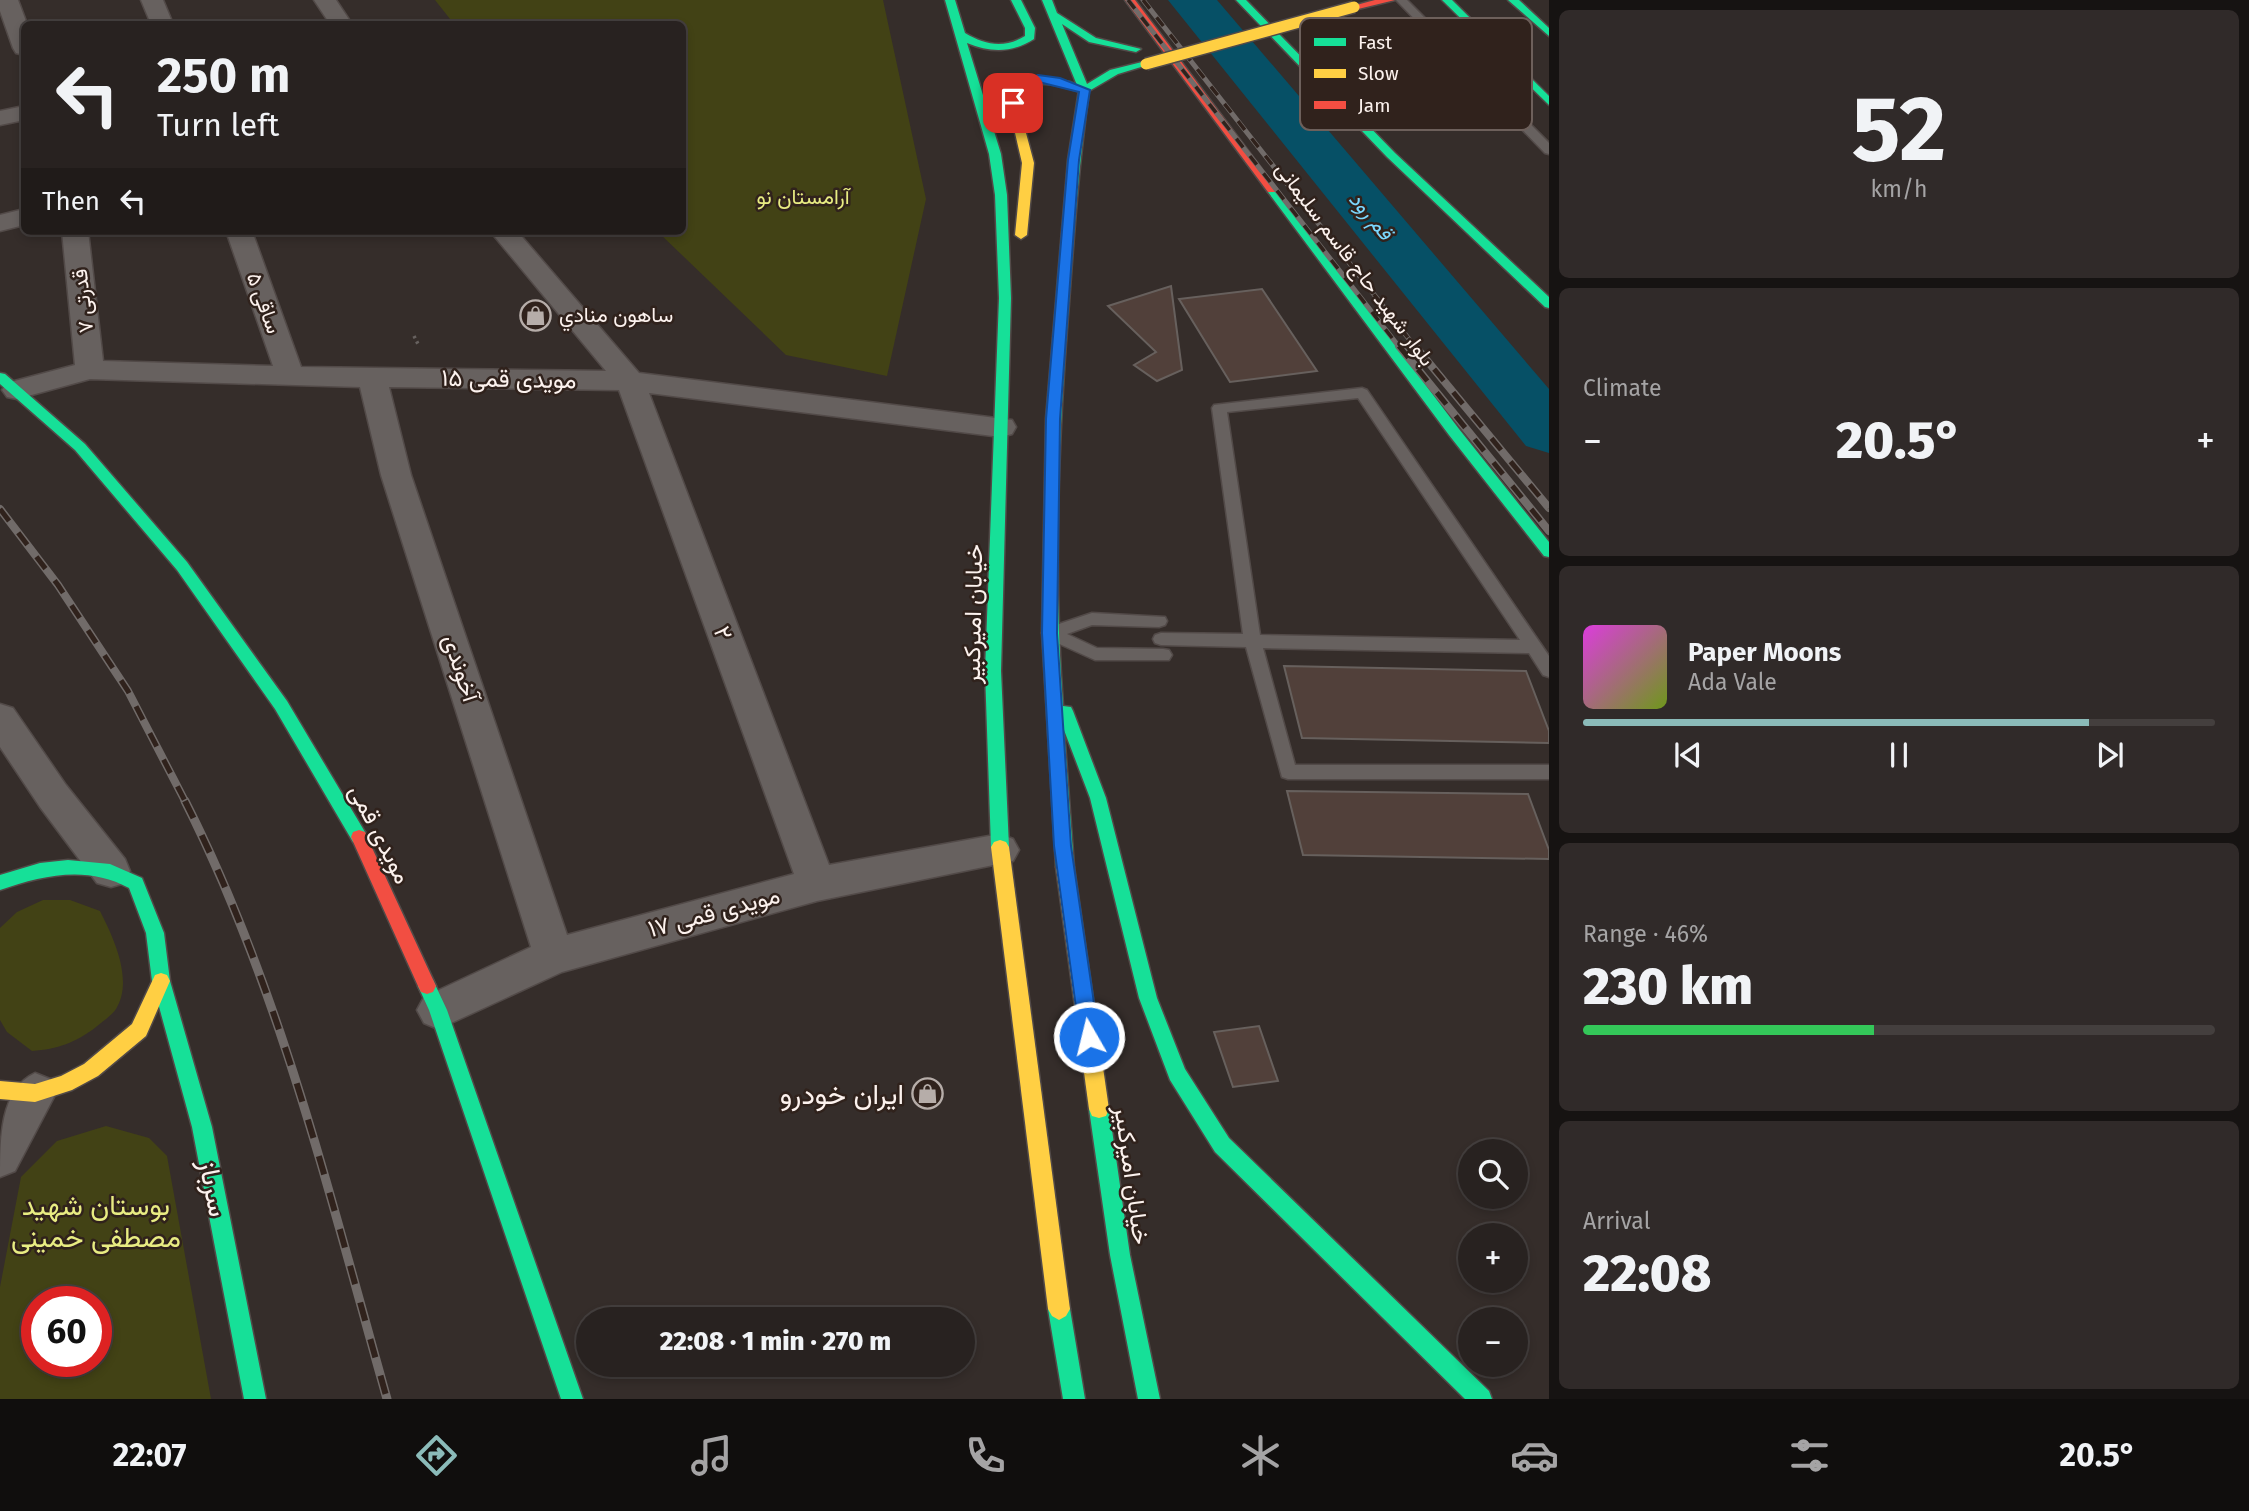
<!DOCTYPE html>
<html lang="en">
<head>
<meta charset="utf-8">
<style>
  :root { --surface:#282220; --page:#302a29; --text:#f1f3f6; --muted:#a5a4a5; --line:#443f3e; --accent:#8bbbb9 }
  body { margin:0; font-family:"Fira Sans",Vazirmatn,sans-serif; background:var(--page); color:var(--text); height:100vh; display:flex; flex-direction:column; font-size:26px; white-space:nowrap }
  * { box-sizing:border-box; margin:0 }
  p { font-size:23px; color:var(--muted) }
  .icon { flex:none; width:38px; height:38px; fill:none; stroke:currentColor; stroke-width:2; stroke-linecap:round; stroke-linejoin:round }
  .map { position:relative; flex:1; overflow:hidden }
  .sheet { display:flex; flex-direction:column; gap:10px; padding:10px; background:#161312; width:700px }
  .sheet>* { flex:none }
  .hud { position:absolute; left:21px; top:21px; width:665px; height:214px; border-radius:10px; box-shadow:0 4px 10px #0003,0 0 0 2px var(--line); background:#282220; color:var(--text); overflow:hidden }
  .controls { position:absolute; left:1458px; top:1139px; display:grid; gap:14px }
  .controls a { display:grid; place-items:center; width:70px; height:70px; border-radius:50%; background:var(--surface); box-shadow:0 4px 10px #0003,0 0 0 2px var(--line); font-size:35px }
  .speed { position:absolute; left:21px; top:1286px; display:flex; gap:14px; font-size:35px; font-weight:700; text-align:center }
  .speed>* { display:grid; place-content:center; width:91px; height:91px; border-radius:50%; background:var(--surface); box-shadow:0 4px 10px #0003,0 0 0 2px var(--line); line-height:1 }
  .speed .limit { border:10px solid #d22; background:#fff; color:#111 }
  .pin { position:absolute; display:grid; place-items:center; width:60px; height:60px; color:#fff; margin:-30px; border-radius:14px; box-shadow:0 4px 10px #0006 }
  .me { position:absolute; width:77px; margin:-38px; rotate:352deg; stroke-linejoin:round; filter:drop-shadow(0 0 5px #0008) }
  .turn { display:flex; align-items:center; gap:24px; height:147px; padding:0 21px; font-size:32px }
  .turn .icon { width:91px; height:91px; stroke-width:2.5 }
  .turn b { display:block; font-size:49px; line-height:60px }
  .then { display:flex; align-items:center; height:66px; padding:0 21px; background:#0003; gap:14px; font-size:26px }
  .big { font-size:52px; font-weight:800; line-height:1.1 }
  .sheet .widget { flex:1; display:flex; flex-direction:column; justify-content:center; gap:10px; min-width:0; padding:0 24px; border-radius:10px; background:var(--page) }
  .sheet .dial { align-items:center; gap:0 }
  .dial b { font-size:91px; line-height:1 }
  .song { display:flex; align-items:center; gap:21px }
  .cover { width:84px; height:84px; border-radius:10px; background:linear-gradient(135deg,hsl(300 70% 55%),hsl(80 70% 35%)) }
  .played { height:7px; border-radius:4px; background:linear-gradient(90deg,var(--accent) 80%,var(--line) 80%) }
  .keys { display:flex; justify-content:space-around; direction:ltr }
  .heat { display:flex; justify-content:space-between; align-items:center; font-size:38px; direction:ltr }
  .charge { height:10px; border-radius:5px; background:linear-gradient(90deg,#34c759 46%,var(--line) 0) }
  .trip { position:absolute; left:576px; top:1307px; width:399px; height:70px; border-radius:35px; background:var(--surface); box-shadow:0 4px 10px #0003,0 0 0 2px var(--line); font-weight:800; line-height:70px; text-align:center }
  .tab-bar { display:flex; height:112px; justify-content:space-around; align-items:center; background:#100e0d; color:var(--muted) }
  .tab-bar .icon { width:49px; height:49px }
  .tab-bar .active { color:var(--accent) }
  .tab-bar b { font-size:32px; color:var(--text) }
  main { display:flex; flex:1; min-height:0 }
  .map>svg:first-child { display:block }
  .green { fill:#424215; fill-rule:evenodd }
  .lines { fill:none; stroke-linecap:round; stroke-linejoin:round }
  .river { fill:#065066; fill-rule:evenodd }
  .building { fill:#51403a; stroke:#67605d; stroke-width:2 }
  .lane-casing { stroke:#524a48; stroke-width:3 }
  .street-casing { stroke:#524a48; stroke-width:3 }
  .fast-casing { stroke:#524a48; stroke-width:3 }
  .slow-casing { stroke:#524a48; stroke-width:3 }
  .jam-casing { stroke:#524a48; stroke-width:3 }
  .path { stroke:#67615f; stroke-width:3.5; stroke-dasharray:2.5 3.5; stroke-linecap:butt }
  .lane { fill:#67615f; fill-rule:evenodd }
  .street { fill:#67615f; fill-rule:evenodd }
  .fast { fill:#16e098; fill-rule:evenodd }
  .slow { fill:#ffcf43; fill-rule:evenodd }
  .jam { fill:#f24e42; fill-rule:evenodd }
  .rail-far2-casing { stroke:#716b69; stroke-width:5 }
  .rail-far1-casing { stroke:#716b69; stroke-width:8 }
  .rail-casing { stroke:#716b69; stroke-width:9 }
  .rail-far2 { stroke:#30221c; stroke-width:3.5; stroke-dasharray:11; stroke-linecap:butt }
  .rail-far1 { stroke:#30221c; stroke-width:5; stroke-dasharray:15; stroke-linecap:butt }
  .rail { stroke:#30221c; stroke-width:6; stroke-dasharray:19; stroke-linecap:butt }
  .slow-bridge-casing { stroke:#524a48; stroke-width:14; stroke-linecap:butt }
  .slow-bridge { stroke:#ffcf43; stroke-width:11 }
  .route { fill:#1a73e8; stroke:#114b97; stroke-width:2 }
  .labels { text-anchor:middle; stroke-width:5; stroke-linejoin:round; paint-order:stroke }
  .far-park-label { font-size:21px; fill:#e8ec82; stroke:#30221c }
  .far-water-label { font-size:21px; font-style:italic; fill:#7bd8ff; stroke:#30221c }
  .far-street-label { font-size:21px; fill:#fcf2ee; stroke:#30221c }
  .far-poi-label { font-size:21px; fill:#fcf2ee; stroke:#30221c; text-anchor:start }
  .street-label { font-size:24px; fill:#fcf2ee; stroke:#30221c }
  .near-poi-label { font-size:28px; fill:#fcf2ee; stroke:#30221c; text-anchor:end }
  .near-street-label { font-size:28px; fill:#fcf2ee; stroke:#30221c }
  .near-park-label { font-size:28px; fill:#e8ec82; stroke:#30221c }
  .key { fill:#30221c; stroke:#6d605b; stroke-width:2 }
  .key-label { font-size:19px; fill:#fcf2ee }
</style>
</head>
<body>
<main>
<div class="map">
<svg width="1549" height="1399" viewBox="0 0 1549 1399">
  <rect width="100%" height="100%" fill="#352d2a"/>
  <g class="green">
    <polygon points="435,0 883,0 926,199 887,376 786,355 657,231 682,231 682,24 454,24"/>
    <path d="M43,900H70L100,911C113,937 134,980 116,1009C112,1015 102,1022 96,1027C75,1043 58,1049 32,1051L7,1032L0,1020V928L17,912Z"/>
    <path d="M106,1126L149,1138L167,1156L211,1399H0V1287L21,1177L57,1141ZM37,1302H96V1362H37Z"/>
  </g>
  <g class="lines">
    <polygon class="river" points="1168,0 1217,0 1549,389 1549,453 1526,446"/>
  </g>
  <g class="building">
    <polygon points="1171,286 1182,370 1157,381 1134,365 1156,352 1108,306"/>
    <polygon points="1262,289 1317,371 1230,382 1179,299"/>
    <polygon points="1284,666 1526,671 1549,731 1549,743 1302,738"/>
    <polygon points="1287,791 1528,794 1549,850 1549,859 1303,855"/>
    <polygon points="1259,1026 1278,1081 1233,1087 1214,1032"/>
  </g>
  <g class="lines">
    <defs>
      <g id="lane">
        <polygon points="1396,0 1407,0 1549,143 1549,154 1545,153"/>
        <path d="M1362,388L1367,390L1549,656V677L1543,675L1529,653L1263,648L1295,765H1549V779H1288L1282,777L1246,647L1161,645L1155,643L1153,639L1155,635L1161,633L1243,634L1212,408L1214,405ZM1358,398L1520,640L1260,635L1227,412Z"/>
        <polygon points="1092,613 1165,617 1167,621 1165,625 1159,627 1092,625 1067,634 1097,648 1163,649 1169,650 1172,655 1169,660 1095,660 1044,637 1042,633 1044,629"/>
      </g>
      <g id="street">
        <polygon points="0,0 18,0 27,24 24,24 24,55 16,53 13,48 0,11"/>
        <polygon points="141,0 163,0 173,24 151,24"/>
        <polygon points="314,0 336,0 352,24 330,24"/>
        <polygon points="24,106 24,120 0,125 0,111"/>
        <polygon points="24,209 24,225 0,231 0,215"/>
        <path d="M62,231H88L103,361L273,366L226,231H252L301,367L606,371L490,231H517L639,373L1012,420L1016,427L1012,434L1001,437L649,393L829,865L1000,834L1013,839L1019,850L1013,861L817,901L562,972L438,1029L424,1023L417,1010L424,997L531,947L381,475L360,387L90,379L17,399L7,397L2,390L7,383L75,365ZM389,387L619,390L794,874L567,935L411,475Z"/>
        <polygon points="0,704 13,708 66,785 125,859 130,871 125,883 111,887 97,883 40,807 0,747"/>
        <path d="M35,1073L50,1079L56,1093L15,1171L0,1177C0,1140 0,1089 35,1073Z"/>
      </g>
      <g id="fast">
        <path d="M945,0H955L965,33C985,45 1004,49 1025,36V28L1011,0H1021L1035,28L1034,39C1012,53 991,53 967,43L1001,154L1007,195L1011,298L1001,671L1009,847L1006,852L1000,854L994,852L991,847L985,671L999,298L995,195L989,154Z"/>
        <path d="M1042,0H1052L1057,13L1096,38L1141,49L1136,52L1089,42L1062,24L1087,84L1110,70L1146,61L1151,64L1118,74L1089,91C1079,162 1074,232 1069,303C1058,437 1053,571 1063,706L1071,707L1073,711L1106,798L1157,998L1185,1069L1229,1138L1489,1391L1492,1399H1465L1215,1152L1170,1080L1139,998L1090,798L1064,730L1074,867L1071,872L1065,874L1059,872L1056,867L1042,633L1046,419L1068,160L1079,90Z"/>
        <polygon points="1236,0 1246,0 1395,153 1549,297 1549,308 1545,307 1387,157"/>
        <polygon points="1442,0 1452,0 1549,96 1549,105"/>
        <polygon points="1508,0 1519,0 1549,28 1549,36"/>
        <polygon points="1272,187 1276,188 1459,429 1549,542 1549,557 1544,556 1449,435 1268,192 1268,188"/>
        <polygon points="0,373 5,374 85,444 187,562 287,701 365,832 367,837 365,842 359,844 353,842 275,709 177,570 75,450 0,384"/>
        <path d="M68,860L110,864L142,878L164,933L170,981L212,1127L266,1399H244L192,1127L152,981L146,933L129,888C87,865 43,875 0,890V875L40,863Z"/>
        <polygon points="427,978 433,980 447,1010 583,1399 561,1399 429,1010 418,986 421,980"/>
        <polygon points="1099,1100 1106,1102 1109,1109 1130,1255 1160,1399 1138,1399 1110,1255 1089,1109 1092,1102"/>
        <polygon points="1059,1298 1066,1302 1070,1309 1085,1399 1063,1399 1048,1309 1052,1302"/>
      </g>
      <g id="slow">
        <path d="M1041,77L1070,82L1089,90L1084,93C1062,87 1043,78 1021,90L1018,103L1034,163L1027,235L1021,239L1015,235L1022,163L1008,103L1012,86Z"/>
        <polygon points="1000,840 1006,842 1009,847 1070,1309 1066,1316 1059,1320 1052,1316 1048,1309 991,847 994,842"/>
        <polygon points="1065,860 1071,862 1074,867 1109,1109 1106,1116 1099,1118 1092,1116 1089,1109 1056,867 1059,862"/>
        <polygon points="161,973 167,975 170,981 146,1036 98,1076 72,1090 35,1102 0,1099 0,1081 35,1084 61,1076 84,1064 132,1024 155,975"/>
      </g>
      <g id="jam">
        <polygon points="1125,0 1135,0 1276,188 1276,192 1268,192"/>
        <polygon points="1375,0 1395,0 1354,10 1349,7"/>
        <polygon points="359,830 365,832 367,837 436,986 433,992 427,994 421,992 418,986 351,837 353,832"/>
      </g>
    </defs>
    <use href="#lane" class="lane-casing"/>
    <use href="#street" class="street-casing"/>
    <use href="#fast" class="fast-casing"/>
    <use href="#slow" class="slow-casing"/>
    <use href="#jam" class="jam-casing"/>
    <polyline class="path" points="414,336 419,346"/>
    <use href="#lane" class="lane"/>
    <use href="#street" class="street"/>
    <use href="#fast" class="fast"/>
    <use href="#slow" class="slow"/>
    <use href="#jam" class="jam"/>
    <defs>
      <g id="rail-far2">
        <polyline points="1128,0 1400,348"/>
        <polyline points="1143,0 1416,348"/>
      </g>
      <g id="rail-far1">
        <polyline points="1399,346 1549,531"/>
        <polyline points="1415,346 1549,508"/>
        <polyline points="0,509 58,585 128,691 186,803"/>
      </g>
      <path id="rail" d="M185,801C280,989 330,1197 387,1399"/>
    </defs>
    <use href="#rail-far2" class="rail-far2-casing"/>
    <use href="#rail-far1" class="rail-far1-casing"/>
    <use href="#rail" class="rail-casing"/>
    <use href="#rail-far2" class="rail-far2"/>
    <use href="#rail-far1" class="rail-far1"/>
    <use href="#rail" class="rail"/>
    <defs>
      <polyline id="slow-bridge" points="1146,64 1354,7"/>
    </defs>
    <use href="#slow-bridge" class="slow-bridge-casing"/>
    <use href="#slow-bridge" class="slow-bridge"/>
  </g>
  <polygon class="route" points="1038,75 1060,78 1090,90 1079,160 1060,419 1057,633 1071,846 1099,1037 1096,1043 1089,1046 1083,1043 1080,1037 1054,846 1042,633 1046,419 1068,160 1079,92 1039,82 1021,90 1017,105 1009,105 1012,86"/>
  <defs>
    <symbol id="shop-ring" viewBox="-11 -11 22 22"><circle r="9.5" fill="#30221c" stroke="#b6ada9" stroke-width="1.5"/><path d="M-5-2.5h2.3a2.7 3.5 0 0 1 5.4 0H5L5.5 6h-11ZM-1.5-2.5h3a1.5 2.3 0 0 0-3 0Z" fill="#b6ada9"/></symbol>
  </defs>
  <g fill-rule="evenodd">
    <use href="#shop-ring" x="518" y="298" width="35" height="35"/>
    <use href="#shop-ring" x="910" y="1076" width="35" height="35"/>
  </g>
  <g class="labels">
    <g class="far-park-label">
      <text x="803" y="204">آرامستان نو</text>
    </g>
    <g class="far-water-label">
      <text transform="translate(1371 216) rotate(50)" y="7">قم رود</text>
    </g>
    <g class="far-street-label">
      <text transform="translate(1355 264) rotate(53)" y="7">بلوار شهید حاج قاسم سلیمانی</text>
      <text transform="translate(83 301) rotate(-96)" y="7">قدرتی ۷</text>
      <text transform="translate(264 303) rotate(70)" y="7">ساقی ۵</text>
    </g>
    <g class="far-poi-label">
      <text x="559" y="322">ساهون منادي</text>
    </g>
    <g class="street-label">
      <text transform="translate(509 379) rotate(1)" y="8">مویدی قمی ۱۵</text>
      <text transform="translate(973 614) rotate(-89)" y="8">خیابان امیرکبیر</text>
      <text transform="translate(723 633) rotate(69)" y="8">۲</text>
      <text transform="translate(461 668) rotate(72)" y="8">آخوندی</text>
      <text transform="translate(380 834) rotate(63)" y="8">مویدی قمی</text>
      <text transform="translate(714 912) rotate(-15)" y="8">مویدی قمی ۱۷</text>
      <text transform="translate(1132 1175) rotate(82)" y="8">خیابان امیرکبیر</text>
    </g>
    <g class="near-poi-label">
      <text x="904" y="1104">ایران خودرو</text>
    </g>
    <g class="near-street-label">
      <text transform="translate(214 1188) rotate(79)" y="10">سرباز</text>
    </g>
    <g class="near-park-label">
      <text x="96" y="1215">بوستان شهید<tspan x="96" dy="32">مصطفی خمینی</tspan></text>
    </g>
  </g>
  <rect x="1300" y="18" width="232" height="112" rx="10" class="key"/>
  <rect x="1314" y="38" width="32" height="8" fill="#16e098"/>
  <rect x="1314" y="69" width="32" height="9" fill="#ffcf43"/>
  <rect x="1314" y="101" width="32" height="8" fill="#f24e42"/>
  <g class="key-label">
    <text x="1358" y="49">Fast</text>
    <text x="1358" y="80">Slow</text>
    <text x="1358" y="112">Jam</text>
  </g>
</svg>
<div class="controls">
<a><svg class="icon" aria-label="search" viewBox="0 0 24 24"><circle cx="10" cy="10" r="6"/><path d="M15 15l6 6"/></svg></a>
<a>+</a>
<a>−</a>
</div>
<div class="speed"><div class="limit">60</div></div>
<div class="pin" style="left:1013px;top:103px;background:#d93025"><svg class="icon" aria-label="arrive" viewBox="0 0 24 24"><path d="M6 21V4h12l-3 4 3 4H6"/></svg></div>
<svg class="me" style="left:1089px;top:1037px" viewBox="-20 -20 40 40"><circle r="17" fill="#1a73e8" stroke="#fff" stroke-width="3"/><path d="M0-11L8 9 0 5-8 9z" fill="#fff"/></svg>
<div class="trip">22:08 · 1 min · 270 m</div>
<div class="hud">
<div class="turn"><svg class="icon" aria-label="left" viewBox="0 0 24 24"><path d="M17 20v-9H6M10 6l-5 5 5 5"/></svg><div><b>250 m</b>Turn left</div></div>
<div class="then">Then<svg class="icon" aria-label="left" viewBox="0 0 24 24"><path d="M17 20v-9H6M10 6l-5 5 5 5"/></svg></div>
</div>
</div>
<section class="sheet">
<div class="widget dial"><b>52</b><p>km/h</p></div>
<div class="widget"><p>Climate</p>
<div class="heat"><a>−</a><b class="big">20.5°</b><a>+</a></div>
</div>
<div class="widget">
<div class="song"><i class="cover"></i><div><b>Paper Moons</b><p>Ada Vale</p></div></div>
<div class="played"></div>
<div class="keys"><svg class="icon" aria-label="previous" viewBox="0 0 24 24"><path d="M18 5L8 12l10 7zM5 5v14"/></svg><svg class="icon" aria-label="pause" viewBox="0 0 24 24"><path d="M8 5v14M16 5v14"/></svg><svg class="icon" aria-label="next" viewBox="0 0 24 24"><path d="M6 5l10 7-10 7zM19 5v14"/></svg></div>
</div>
<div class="widget"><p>Range · 46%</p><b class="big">230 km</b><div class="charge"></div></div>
<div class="widget"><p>Arrival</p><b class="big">22:08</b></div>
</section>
</main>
<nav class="tab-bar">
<b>22:07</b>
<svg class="icon active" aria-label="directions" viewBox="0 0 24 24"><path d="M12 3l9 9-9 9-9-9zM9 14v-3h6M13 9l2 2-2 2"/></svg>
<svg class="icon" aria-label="music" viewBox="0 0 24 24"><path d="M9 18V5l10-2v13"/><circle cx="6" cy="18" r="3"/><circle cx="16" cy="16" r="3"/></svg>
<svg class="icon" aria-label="phone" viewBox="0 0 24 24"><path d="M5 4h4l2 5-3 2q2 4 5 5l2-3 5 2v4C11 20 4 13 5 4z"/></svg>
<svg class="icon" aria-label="climate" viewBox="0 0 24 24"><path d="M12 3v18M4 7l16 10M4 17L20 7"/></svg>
<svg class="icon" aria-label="car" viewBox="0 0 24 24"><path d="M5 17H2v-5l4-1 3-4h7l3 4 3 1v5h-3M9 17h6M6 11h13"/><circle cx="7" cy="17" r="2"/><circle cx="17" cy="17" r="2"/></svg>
<svg class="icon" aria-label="filters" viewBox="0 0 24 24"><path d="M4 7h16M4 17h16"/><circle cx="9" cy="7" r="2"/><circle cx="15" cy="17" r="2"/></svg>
<b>20.5°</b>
</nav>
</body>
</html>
